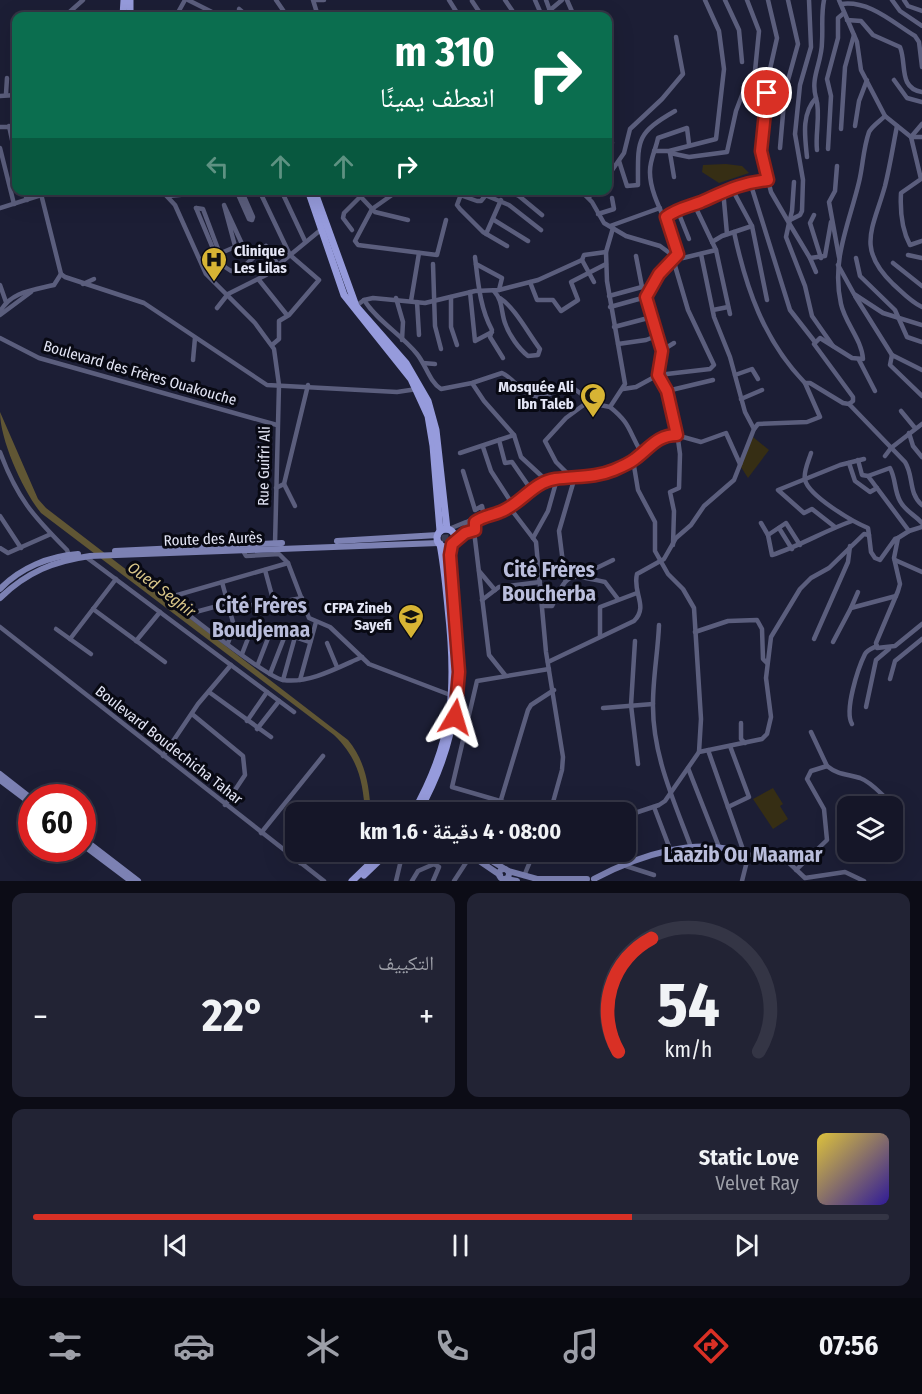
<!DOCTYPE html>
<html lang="ar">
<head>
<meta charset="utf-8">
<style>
  :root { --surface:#151628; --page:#222334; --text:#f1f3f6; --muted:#9d9fa8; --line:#343545; --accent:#d93025 }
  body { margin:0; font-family:"Fira Sans Condensed","Noto Naskh Arabic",sans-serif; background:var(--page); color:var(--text); direction:rtl; height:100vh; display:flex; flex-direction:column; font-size:22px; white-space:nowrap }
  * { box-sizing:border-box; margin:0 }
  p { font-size:20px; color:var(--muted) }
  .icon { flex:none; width:33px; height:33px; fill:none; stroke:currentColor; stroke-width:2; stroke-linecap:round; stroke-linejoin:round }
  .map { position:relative; height:881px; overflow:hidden; direction:ltr }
  .panel { display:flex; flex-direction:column; gap:12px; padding:12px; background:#0c0c16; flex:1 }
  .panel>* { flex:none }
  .top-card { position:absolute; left:12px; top:12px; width:600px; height:183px; border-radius:12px; box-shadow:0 6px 24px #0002,0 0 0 2px var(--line); direction:rtl; background:#0b6e4f; color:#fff; overflow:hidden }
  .controls { position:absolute; left:837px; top:796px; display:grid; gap:12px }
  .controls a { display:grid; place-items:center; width:66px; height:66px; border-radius:12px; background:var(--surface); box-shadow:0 6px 24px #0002,0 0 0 2px var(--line); font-size:30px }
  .speed { position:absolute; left:18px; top:784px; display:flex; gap:12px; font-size:30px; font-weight:700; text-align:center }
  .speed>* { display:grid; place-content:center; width:78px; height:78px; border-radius:50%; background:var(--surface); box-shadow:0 6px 24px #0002,0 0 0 2px var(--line); line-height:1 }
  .speed .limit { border:9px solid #d22; background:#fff; color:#111 }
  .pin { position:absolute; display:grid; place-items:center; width:51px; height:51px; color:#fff; margin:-26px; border:3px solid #fff; border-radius:50%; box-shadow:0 2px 6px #0007 }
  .me { position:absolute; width:66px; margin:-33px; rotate:7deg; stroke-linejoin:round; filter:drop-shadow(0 0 4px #0008) }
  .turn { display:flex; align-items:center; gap:21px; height:126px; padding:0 18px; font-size:27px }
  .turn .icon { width:78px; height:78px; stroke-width:2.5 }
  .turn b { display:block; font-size:42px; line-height:51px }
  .lanes { display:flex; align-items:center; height:57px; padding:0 18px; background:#0003; justify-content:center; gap:30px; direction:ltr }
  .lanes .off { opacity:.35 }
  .big { font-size:45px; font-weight:700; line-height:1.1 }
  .panel .widget { flex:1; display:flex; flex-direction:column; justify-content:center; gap:9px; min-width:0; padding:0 21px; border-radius:12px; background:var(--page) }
  .panel .dial { align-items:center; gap:0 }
  .dial svg { height:156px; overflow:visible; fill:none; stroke:var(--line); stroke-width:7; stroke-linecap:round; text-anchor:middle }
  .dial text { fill:var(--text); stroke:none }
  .song { display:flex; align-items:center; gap:18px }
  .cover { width:72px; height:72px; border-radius:9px; background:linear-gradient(135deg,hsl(50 70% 55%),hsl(250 70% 35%)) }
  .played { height:6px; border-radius:3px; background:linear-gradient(90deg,var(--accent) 70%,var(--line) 70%) }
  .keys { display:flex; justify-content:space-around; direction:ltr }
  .heat { display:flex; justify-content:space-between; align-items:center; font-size:33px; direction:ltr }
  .panel .tiles { flex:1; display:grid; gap:12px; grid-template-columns:1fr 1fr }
  .widget:last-child { grid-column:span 2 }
  .trip { position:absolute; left:285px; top:802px; width:351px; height:60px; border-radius:12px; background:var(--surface); box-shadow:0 6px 24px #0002,0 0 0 2px var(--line); font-weight:700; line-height:60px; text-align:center; direction:rtl }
  .menu { display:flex; height:96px; justify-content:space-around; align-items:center; background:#080910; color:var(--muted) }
  .menu .icon { width:42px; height:42px }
  .menu .on { color:var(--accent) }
  .menu b { font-size:27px; color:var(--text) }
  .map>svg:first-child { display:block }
  .green { fill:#362e14 }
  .water { fill:#605634 }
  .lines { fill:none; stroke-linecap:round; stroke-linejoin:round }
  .primary-tunnel { stroke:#3a3c52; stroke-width:7; stroke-dasharray:7 3.5; stroke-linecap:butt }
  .street { stroke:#5b5e7d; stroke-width:4.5 }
  .secondary { stroke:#7c81b3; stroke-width:6 }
  .primary { stroke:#969bdc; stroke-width:7 }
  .route-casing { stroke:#8d1f18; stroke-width:15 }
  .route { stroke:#d93025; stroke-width:10 }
  .labels { text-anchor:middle; stroke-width:6; stroke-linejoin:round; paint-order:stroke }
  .poi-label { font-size:15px; font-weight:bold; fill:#e4e6f6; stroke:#080913; text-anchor:end }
  .street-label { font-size:15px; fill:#e4e6f6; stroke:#080913 }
  .water-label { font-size:16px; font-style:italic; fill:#dac78a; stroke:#080913 }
  .district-label { font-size:21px; font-weight:bold; fill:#b9bddb; stroke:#080913 }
</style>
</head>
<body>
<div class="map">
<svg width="922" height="881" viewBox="0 0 922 881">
  <rect width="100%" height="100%" fill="#1c1e35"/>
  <g class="green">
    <polygon points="726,164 742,166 749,173 719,183 702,172 703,165"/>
    <polygon points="753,437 769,450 748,478 741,467"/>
    <polygon points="773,788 783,804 780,806 788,819 773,829 753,799"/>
  </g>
  <path class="water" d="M0,412L38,499L46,508L348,740C366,762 369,786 371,813H365C363,781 358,758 334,735L41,513C23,491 0,440 0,412Z"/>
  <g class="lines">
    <polyline class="primary-tunnel" points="444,524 446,550"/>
    <g class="street">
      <polyline points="188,0 212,12"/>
      <polyline points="276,0 287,16"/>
      <polyline points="449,0 459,16"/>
      <polyline points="505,0 516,16"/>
      <polyline points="535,0 542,16"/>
      <polyline points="546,0 550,11"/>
      <polyline points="567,0 574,16"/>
      <polyline points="725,0 739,30 742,62"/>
      <polyline points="768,0 777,38 768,78 761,151 771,192 789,223 786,237 805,286 812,316 833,346"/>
      <polyline points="839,0 857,42 861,70 885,116 911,137 922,137"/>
      <polyline points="892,0 900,11 922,26"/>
      <polyline points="904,0 908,6 922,11"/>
      <polyline points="472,1 482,16"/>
      <path d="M841,4C869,0 892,22 915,36L919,42L922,67"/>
      <polyline points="239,9 247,16"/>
      <polyline points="65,16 83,0"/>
      <polyline points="82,16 85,16"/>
      <polyline points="176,16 185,0"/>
      <polyline points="318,16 313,0 324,0"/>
      <polyline points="543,16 562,0"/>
      <path d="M847,20L861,21L873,35L900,47C907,64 898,88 922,92"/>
      <polyline points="16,61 14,66 16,72"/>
      <polyline points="894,80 907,98 922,102"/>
      <polyline points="6,94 7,78"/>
      <polyline points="0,96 16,95"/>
      <path d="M816,98C821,113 815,134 817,150"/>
      <path d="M922,124L911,137L921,179L901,193C900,211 901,228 910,245L922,241"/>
      <polyline points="9,126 16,158"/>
      <polyline points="855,126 859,101 867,80"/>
      <path d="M897,126C893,146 890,166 885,186C873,229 856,248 893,284C902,292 911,302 922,307"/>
      <polyline points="0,127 16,127"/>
      <polyline points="841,129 845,67 854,35"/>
      <polyline points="0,148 14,204"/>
      <polyline points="780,148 785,91 798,44 788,0"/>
      <polyline points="828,149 831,96 827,79 838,38 838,18 844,13"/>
      <polyline points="608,151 612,143"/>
      <polyline points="654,151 669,151 716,139 724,69 719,31 705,0"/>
      <polyline points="670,153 689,157 727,152 736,111 747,82 755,71 759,31 747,0"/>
      <polyline points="670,153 674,177"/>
      <path d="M807,157C805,137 801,114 816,98C810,77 822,63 822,42C823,27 821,15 824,0"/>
      <path d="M619,161L627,186L638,185C638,140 635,134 675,111"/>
      <polyline points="837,166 835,191 829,202 839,257"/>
      <polyline points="608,176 624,153 630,129 662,99 683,74 676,37"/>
      <polyline points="750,182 790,310 815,342"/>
      <polyline points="794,182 792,211 789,223 810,258 825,256 831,222"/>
      <polyline points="731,187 752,226 767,300"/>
      <polyline points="24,190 27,200"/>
      <polyline points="40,190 61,274 65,277 144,303 267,385 397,392 417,389"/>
      <polyline points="161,190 175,205 206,274 255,323 274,349 279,385 275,544"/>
      <polyline points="235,190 242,192 253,217 252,220 249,219 237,192"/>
      <polyline points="259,190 290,255 319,280 289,315 279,321 279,339 272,345"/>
      <polyline points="281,190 305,241"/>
      <polyline points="399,190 372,209 355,241 358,245 437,255 446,220"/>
      <polyline points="446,190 477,201 481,201 490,190"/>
      <polyline points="507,190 519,196 542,215"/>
      <path d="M580,190L592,202L604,223L626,236L660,246L675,257L678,252C671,227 649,196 650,171C650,159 656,149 658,138L687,128L689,144"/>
      <polyline points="485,195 509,205 541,230"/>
      <polyline points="168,196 233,190"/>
      <polyline points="360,196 375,212 408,220"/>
      <polyline points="460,197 457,205 460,209 483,232 507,246"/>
      <polyline points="589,197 595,190"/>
      <polyline points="694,204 716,250 730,314"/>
      <polyline points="0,208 57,190"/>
      <polyline points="196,208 219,263 231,271 241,269 266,246 278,265"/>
      <polyline points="196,208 203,209 224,265"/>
      <polyline points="677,209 689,239"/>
      <polyline points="598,214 614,209 612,198"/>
      <polyline points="814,215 810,223 821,258"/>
      <path d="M666,217C683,204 705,202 723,190"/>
      <polyline points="494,220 528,241"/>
      <polyline points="790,220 800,215 802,211 803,180 795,134 800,85 811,47 809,0"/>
      <polyline points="610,226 660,208"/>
      <polyline points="352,230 343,218 344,213 367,190"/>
      <path d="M734,232C746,288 764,341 805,383"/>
      <polyline points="486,234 501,200"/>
      <polyline points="727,234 723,190 748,182 768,180"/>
      <polyline points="712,242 722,236 752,226"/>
      <polyline points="221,253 242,244 224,205 235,246"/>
      <polyline points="701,254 714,317 730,357 745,412 754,429"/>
      <polyline points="908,255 922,258"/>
      <polyline points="636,256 642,287 652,287"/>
      <path d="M475,257C478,282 480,308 492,330L490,337L503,358"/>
      <polyline points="810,258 816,272"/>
      <polyline points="856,258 860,276 895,310 907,337 922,342"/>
      <polyline points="673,259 688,310 714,365 710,369 658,375 667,391 676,425 680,454 679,488 670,492 674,511 673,545"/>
      <polyline points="582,260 594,282"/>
      <polyline points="893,263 922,286"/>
      <polyline points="433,264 435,326 441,349"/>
      <polyline points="476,264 502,278 499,290"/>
      <polyline points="838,265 854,294 883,313 922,325"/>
      <polyline points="259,280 287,315"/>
      <polyline points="530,282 537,300 553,300 561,311 578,300 571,282 606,264"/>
      <polyline points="83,284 94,279"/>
      <polyline points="0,285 6,302"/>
      <path d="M494,291C503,301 501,312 505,323C509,335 519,349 528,356L538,355L540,349C528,333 515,308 500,298"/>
      <polyline points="470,292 475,341 492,332"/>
      <polyline points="609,296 642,287"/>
      <polyline points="855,296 892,355"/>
      <polyline points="451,297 451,327 457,345"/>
      <polyline points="396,298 403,322 402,340"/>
      <path d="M364,300C378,322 401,334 417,354C426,365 429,381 441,389L472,383L502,373C516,379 525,401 543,397C553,395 557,385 569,385L595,404L610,407L625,384L607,281L606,252L613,228"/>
      <polyline points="411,301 419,253"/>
      <polyline points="417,302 419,335"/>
      <polyline points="356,306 364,300 373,298 425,303 475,291 499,290 538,280 582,260 584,255 606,252"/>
      <polyline points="610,307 646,297"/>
      <polyline points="217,308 228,294 266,275 323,228"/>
      <polyline points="713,310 728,307"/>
      <path d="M0,312C10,292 33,290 54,285L61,274"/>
      <polyline points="0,315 31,292"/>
      <polyline points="614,327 652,317"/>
      <polyline points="0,338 39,358 277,425"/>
      <polyline points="618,344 646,340 659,335"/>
      <polyline points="661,351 674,343"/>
      <polyline points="193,360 195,338"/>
      <polyline points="859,360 875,391"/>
      <polyline points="423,363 435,364"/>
      <polyline points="922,370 892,355 890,365 922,396"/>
      <polyline points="735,375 752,369 758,379"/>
      <polyline points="472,383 484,401 514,435 521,457 548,482"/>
      <polyline points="623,389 636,387 658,375 661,351 646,297 659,274 675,257 683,258 716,250"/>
      <polyline points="667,391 713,380"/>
      <polyline points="741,399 762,390"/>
      <path d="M849,404L905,462C914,476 908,493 922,505"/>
      <path d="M610,407C631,424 628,430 641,452"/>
      <polyline points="901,411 915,428"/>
      <polyline points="909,433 913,446 922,457"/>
      <polyline points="514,435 499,440 505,463 512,462 532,491"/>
      <polyline points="483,447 491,471 513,505"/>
      <path d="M0,452C17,498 33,516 67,550L70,558"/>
      <polyline points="460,453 499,440"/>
      <path d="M811,453C809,460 803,472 805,480C809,496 853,522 868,528L869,535"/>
      <polyline points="885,456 891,448 922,424"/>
      <polyline points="633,460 638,490 655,522 655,551 668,574 683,589 694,608 701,719 699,752"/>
      <polyline points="858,460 862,475 868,476"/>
      <polyline points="849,463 855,481 870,492 877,488"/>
      <polyline points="463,471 475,510 482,506 484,516"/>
      <polyline points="284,484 295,506"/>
      <polyline points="276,488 284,484 308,385"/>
      <polyline points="510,508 538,486 555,479 574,480 612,471 636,459 643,449 662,436 676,435 701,442 726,433 740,464"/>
      <polyline points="0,516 21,548"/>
      <circle cx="471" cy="526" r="5.5"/>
      <polyline points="475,522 484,516 510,508 536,542 546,652 563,757 562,770 550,813"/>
      <polyline points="761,523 768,535"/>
      <polyline points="835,527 812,509 804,513 778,490 840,465 864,459"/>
      <polyline points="779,528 792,549"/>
      <polyline points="449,529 466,522"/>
      <polyline points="474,531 489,655 505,675"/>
      <path d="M909,531L868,476L890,468C896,479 894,490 900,501C905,511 915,515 922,523"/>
      <polyline points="533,538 548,511 557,479"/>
      <polyline points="898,538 909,531 922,527"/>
      <polyline points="454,542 468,532"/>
      <path d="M800,545L786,523L768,535L772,555C800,546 824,531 852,521"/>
      <polyline points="0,548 8,553 51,534"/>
      <polyline points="242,549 246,556 279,554 288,563 309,618 330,627 369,664 453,696"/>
      <polyline points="86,557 294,712"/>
      <polyline points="895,560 922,572"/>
      <polyline points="265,570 274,603 302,598"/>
      <polyline points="479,571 495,590"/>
      <polyline points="580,576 613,560"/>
      <polyline points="565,579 559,531 574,480 556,462 545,441 566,418 589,401"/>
      <polyline points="222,582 234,626 228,643"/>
      <path d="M167,598C185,612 267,678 283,680C309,684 339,667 362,657"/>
      <polyline points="167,598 288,563"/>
      <polyline points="482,600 499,587 540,582"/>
      <path d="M542,606H552C569,571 567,574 605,582L618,599"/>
      <polyline points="851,608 858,592"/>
      <polyline points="93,609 165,662"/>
      <polyline points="188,614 240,600 242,607 273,601"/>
      <path d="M659,625C658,651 653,677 653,703C652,754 674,801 691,847"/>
      <polyline points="0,627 324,881"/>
      <polyline points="56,629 91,654"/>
      <polyline points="695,632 728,621 757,620 762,629 763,659 767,663"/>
      <polyline points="600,636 600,607 637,593"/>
      <polyline points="70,639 116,579"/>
      <polyline points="814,639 848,562 850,546"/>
      <polyline points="136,641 160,612"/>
      <polyline points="635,641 631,705 638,764"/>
      <polyline points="833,642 851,608 896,596"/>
      <polyline points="327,643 337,667"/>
      <polyline points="242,654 254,623 310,642"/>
      <path d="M548,662L634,621C649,606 632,593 637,574L664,559L676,538L691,525L704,506L734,480L754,429L758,424L807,422L820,417L805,383H810L843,403L849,404L853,401V397L814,344L820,338L852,358L863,359C862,340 845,323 841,304C831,260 849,224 859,182C863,166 863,149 869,132C872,126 880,121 885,116"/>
      <polyline points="258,664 272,628"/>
      <polyline points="270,674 286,633"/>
      <polyline points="890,679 895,661 922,639"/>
      <polyline points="283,680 295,637"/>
      <polyline points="300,680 316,622"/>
      <polyline points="209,692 271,737"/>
      <polyline points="866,707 876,660 889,649"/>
      <polyline points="603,708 653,704"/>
      <polyline points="192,714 243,756 245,775 225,805"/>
      <polyline points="247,721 267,692"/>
      <polyline points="741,723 741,739 745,743"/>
      <path d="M852,724C844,711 858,668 865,654C867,650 873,648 877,646"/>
      <polyline points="257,729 279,701"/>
      <polyline points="811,732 827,766"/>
      <polyline points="708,750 747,861 742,881"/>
      <polyline points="163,756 198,704 231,665"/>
      <polyline points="688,768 719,847"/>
      <polyline points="654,807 670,849"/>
      <polyline points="728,807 749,797 730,746"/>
      <polyline points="497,813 528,710 531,705 554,690"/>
      <polyline points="511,813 513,813"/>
      <polyline points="541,813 452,787 477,681 549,669"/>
      <polyline points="626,816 659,805 665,801 699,752 762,739 767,734 771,717 766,678 771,637 800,589 811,578 829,568 864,534 869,535 871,552 875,558 880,560 895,539 898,538 894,558 900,584 898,591 876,643 877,648 895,646 922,624"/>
      <polyline points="261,833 323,756"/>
      <polyline points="443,852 465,862"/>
      <polyline points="745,854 786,860 805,878 845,872 864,881"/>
      <polyline points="300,863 312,852"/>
      <polyline points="626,866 654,875"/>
      <path d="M796,870L827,840L824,809L807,779L811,771L827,766C838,775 848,774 860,778C871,782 879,792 888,800"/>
      <polyline points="524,876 534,852"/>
      <polyline points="396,881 401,860 422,852"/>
      <polyline points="412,881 418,871 434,864 439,867 433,881"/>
      <polyline points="454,881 471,855"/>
    </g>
    <g class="secondary">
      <polyline points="337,541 438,535"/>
      <polyline points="115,551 282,543"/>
      <path d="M0,589C20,568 49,556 78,554"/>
      <path d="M0,598C27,572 54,561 90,556L439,543"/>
      <polyline points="0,774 32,799"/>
      <polyline points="0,780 32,804"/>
      <polyline points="82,838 138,881"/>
      <polyline points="82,844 131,881"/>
      <polyline points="477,852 505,869"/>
      <polyline points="472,856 500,875"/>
      <circle cx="504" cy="874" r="5"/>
      <polyline points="508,871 537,879 587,879"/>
      <polyline points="506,879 517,881"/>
      <path d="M594,879C637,856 698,835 745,854"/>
    </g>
    <g class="primary">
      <polyline points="123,16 124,0"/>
      <polyline points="130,16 130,0"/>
      <polyline points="308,190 344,295 411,379 428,416 433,446 440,531"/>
      <polyline points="314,190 356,306 406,363 428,401 436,430 447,529"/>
      <circle cx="446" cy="538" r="9"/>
      <path d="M413,813C454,741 457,688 448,608C446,587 444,565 440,544"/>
      <path d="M418,813C472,717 456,658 450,555L452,544"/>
      <polyline points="364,875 388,852"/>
      <polyline points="352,881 382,852"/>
    </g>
  </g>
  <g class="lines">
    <defs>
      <path id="route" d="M455,717L459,672L450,555L452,544L465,533L475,530V522C483,516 490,516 500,512C520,505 533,482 555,479C575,476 595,478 614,470C621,467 630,463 635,459C650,448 657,435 677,435L667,391L658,375L662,351L646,297L659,274L678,254L666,217C678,208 688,207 701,202C726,191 740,183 768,180L761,151L767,93"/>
    </defs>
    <use href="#route" class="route-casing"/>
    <use href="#route" class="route"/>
  </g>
  <defs>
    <symbol id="hospital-pin" viewBox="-11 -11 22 30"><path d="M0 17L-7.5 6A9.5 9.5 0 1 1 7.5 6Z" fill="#d7b434" stroke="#080913"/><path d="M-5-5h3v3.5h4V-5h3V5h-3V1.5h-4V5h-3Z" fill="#111"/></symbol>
    <symbol id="mosque-pin" viewBox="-11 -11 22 30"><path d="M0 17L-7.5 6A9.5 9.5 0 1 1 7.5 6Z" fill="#d7b434" stroke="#080913"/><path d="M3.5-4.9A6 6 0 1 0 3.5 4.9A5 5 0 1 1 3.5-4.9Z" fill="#111"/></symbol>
    <symbol id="university-pin" viewBox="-11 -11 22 30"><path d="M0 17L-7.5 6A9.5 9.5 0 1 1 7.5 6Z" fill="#d7b434" stroke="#080913"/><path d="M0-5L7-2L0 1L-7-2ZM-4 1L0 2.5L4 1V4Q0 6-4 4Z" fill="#111"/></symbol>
  </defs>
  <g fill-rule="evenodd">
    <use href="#hospital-pin" x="199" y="245" width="30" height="40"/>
    <use href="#mosque-pin" x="578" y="381" width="30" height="40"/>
    <use href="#university-pin" x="396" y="602" width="30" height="40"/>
  </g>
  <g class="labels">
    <g class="poi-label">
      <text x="234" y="256" text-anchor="start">Clinique<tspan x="234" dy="17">Les Lilas</tspan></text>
      <text x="574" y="392">Mosquée Ali<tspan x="574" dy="17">Ibn Taleb</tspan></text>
      <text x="392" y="613">CFPA Zineb<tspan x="392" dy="17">Sayefi</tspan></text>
    </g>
    <g class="street-label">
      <text transform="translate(140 373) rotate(16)" y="5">Boulevard des Frères Ouakouche</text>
      <text transform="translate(264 466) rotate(-89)" y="5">Rue Guifri Ali</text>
      <text transform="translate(213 539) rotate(-2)" y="5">Route des Aurès</text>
      <text transform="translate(169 745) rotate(38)" y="5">Boulevard Boudechicha Tahar</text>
    </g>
    <g class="water-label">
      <text transform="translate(162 589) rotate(37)" y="6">Oued Seghir</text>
    </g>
    <g class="district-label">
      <text x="549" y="577">Cité Frères<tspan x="549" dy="24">Boucherba</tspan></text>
      <text x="261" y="613">Cité Frères<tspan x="261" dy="24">Boudjemaa</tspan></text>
      <text x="743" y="862">Laazib Ou Maamar</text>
    </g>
  </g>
</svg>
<div class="controls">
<a><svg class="icon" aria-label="layers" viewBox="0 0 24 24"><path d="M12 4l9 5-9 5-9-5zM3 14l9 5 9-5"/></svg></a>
</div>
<div class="speed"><div class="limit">60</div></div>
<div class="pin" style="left:767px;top:93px;background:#d93025"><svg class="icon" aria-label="arrive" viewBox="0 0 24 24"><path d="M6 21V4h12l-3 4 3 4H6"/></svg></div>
<svg class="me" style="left:455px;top:717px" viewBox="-20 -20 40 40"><path d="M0-17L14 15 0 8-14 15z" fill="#d93025" stroke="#fff" stroke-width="4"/></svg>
<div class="trip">08:00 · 4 دقيقة · 1.6 km</div>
<div class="top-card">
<div class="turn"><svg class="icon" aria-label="right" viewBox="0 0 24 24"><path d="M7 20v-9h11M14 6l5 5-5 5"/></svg><div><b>310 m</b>انعطف يمينًا</div></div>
<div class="lanes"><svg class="icon off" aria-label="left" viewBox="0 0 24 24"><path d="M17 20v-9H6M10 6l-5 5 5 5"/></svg><svg class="icon off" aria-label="ahead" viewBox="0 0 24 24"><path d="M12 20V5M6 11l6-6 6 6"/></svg><svg class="icon off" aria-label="ahead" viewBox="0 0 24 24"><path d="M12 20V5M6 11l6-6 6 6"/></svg><svg class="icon" aria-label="right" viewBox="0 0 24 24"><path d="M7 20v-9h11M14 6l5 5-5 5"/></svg></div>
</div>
</div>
<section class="panel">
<div class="tiles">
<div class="widget dial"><svg viewBox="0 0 100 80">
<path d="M14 69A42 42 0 1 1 86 69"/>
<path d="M14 69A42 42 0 0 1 31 11" stroke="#d93025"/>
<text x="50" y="56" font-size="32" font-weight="700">54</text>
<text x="50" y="72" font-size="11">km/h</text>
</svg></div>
<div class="widget"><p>التكييف</p>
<div class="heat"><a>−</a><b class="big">22°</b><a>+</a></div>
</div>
<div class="widget">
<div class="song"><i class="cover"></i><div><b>Static Love</b><p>Velvet Ray</p></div></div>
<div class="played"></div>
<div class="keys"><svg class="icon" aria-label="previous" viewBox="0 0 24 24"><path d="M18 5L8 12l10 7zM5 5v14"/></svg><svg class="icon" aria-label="pause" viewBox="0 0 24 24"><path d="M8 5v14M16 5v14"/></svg><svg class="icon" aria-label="next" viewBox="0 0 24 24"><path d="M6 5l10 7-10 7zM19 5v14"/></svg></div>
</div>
</div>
</section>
<nav class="menu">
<b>07:56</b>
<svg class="icon on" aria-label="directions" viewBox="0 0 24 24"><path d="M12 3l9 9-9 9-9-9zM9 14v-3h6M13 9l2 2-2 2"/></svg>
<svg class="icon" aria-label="music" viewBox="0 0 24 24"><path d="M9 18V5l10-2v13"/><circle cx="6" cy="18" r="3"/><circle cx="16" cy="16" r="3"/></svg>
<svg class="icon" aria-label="phone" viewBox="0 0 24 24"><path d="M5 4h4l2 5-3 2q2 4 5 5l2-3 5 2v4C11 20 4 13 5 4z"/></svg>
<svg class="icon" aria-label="climate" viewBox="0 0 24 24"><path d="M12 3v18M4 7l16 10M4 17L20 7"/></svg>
<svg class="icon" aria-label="car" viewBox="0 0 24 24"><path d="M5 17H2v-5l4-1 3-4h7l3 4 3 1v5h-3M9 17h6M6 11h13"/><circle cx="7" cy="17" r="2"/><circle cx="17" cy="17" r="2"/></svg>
<svg class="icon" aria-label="filters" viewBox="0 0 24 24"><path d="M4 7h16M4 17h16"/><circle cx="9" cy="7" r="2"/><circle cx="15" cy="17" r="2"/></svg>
</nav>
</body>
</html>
